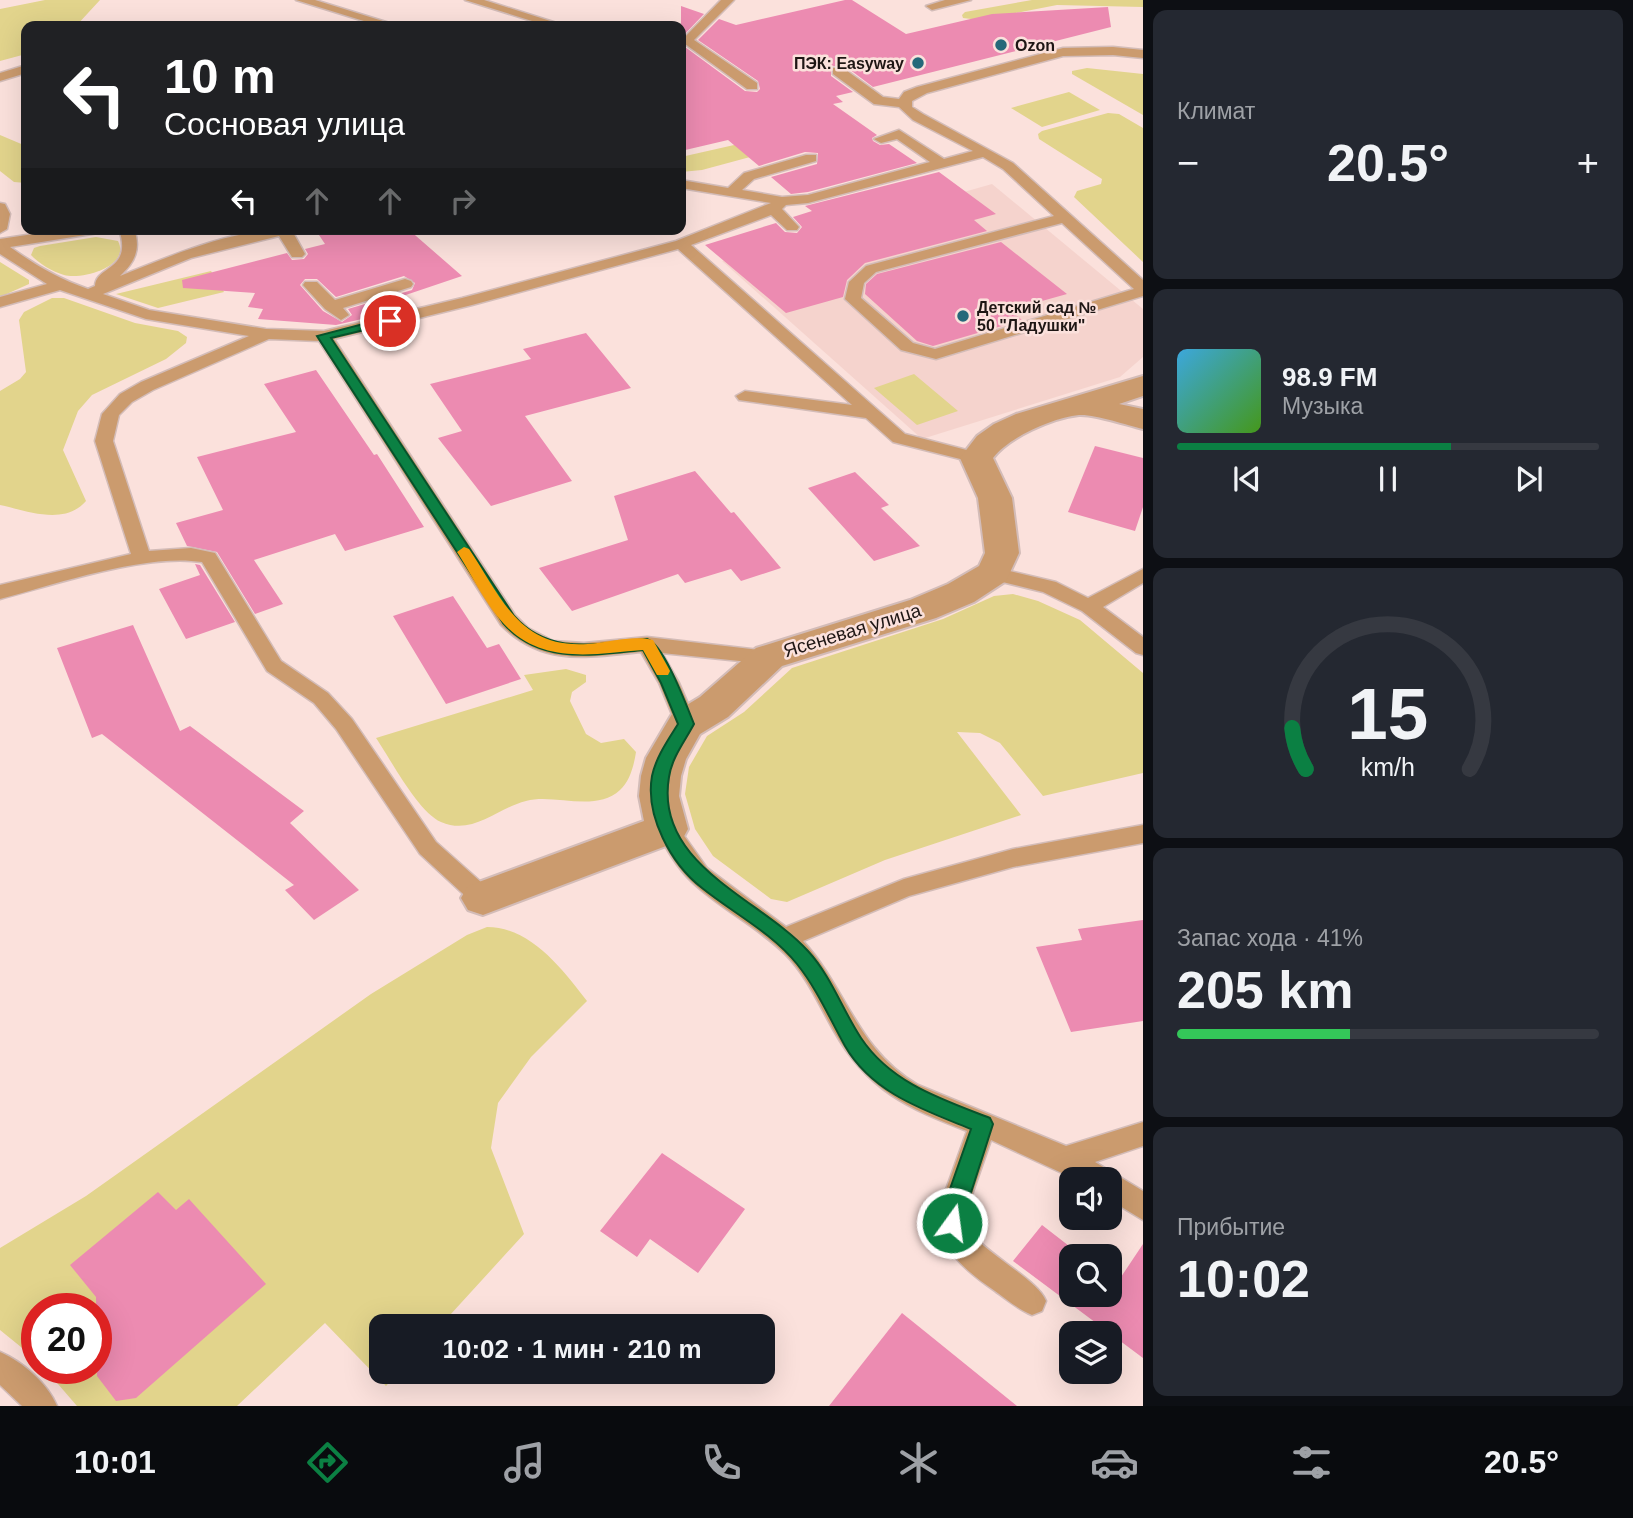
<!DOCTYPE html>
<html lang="ru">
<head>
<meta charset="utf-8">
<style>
  :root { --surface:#171b24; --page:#242831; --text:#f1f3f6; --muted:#9ea1a6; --line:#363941; --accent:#0b8043 }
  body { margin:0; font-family:Arial,sans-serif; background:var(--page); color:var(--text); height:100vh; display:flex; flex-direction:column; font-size:26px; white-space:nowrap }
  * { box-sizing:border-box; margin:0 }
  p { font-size:23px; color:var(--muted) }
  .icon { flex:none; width:38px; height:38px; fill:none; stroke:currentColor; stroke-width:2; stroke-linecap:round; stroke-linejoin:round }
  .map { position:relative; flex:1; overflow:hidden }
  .details { display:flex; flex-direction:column; gap:10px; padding:10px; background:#0d0f14; width:490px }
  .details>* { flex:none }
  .hud { position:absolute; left:21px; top:21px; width:665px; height:214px; border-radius:14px; box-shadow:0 7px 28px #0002; background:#202124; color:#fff; overflow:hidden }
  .controls { position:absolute; left:1059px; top:1167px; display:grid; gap:14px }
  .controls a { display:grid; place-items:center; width:63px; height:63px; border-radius:14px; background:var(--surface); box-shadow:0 7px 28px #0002; font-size:35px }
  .speed { position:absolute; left:21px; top:1293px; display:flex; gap:14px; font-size:35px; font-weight:700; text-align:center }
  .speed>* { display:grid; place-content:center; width:91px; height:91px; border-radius:50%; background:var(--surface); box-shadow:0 7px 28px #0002; line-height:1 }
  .speed .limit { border:10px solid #d22; background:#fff; color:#111 }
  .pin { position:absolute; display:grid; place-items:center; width:60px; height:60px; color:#fff; margin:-30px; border:4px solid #fff; border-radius:50%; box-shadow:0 2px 7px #0007 }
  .me { position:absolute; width:77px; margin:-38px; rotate:14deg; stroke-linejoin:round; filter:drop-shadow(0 0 5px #0008) }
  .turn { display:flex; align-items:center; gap:24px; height:147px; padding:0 28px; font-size:32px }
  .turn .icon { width:91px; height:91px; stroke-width:2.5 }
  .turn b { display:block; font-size:49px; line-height:60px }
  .lanes { display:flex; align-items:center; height:66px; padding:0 28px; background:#0003; justify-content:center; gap:35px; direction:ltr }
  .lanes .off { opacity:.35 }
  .big { font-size:52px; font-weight:600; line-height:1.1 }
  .details .tile { flex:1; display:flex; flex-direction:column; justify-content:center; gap:10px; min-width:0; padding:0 24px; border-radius:14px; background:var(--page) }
  .details .dial { align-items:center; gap:0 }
  .dial svg { height:182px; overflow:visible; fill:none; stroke:var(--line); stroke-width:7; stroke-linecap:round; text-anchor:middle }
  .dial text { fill:var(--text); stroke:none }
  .song { display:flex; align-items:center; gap:21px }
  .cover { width:84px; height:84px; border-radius:10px; background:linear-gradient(135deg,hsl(200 70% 55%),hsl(100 70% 35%)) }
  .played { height:7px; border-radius:4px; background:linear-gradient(90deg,var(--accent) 65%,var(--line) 65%) }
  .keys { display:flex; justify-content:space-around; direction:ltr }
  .heat { display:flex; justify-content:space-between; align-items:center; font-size:38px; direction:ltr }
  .charge { height:10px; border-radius:5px; background:linear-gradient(90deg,#34c759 41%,var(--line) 0) }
  .trip { position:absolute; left:369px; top:1314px; width:406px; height:70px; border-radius:14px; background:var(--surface); box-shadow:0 7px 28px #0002; font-weight:600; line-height:70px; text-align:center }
  .menu { display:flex; height:112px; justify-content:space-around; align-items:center; background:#090b0e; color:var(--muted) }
  .menu .icon { width:49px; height:49px }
  .menu .current { color:var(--accent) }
  .menu b { font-size:32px; color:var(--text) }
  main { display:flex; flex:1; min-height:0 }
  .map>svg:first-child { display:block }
  .built { fill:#f5d3cd }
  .green { fill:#e2d48c }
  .building { fill:#ec8bb1; fill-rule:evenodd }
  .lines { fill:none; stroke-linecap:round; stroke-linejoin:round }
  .service-casing { stroke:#d3bcb8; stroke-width:3 }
  .minor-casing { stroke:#d3bcb8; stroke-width:4 }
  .service { fill:#cb9b6e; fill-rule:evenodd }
  .minor { fill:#cb9b6e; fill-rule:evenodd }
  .route { fill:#0b8043; stroke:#07532c; stroke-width:2 }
  .slow { fill:#f59e0b }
  .poi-dot { fill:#25697a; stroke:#fbe1dc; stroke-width:2.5 }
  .labels { text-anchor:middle; stroke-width:5; stroke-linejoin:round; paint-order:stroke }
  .far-poi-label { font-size:16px; font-weight:bold; fill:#1e1614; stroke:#fbe1dc; text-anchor:start }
  .street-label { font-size:19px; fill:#1e1614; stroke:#fbe1dc }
</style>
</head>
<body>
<main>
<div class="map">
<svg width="1143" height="1406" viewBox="0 0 1143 1406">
  <rect width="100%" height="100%" fill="#fbe1dc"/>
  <polygon class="built" points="992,184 1143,309 1143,357 1120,377 922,439 722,261"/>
  <g class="green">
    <polygon points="45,0 100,0 76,26 26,26 26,54 0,61 0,9"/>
    <polygon points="1032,0 1143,0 1143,7 1057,5 979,20 963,18 962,15 965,12"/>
    <polygon points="1087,68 1143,74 1143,115 1072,74 1072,71"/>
    <polygon points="1069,92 1100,110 1042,127 1011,108"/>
    <polygon points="1108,113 1119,114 1143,128 1143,262 1074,197 1077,191 1101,184 1102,179 1039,139 1038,134 1042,131"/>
    <polygon points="828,124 798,144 702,170 681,172 681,157"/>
    <polygon points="0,135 26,146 26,183 14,182 0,171"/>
    <path d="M96,237L118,241C131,266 83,280 64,275C53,272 38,263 31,255L34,248L40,246Z"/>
    <polygon points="0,262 29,280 29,284 0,297"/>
    <polygon points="211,271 224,292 158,308 116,294"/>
    <path d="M52,298H64L135,323L178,331L187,337L186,343L166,359L92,395L78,411L63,450L86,501C64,526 28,511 0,505V391L20,379L26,372L19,320L24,312Z"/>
    <polygon points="914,374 958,411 917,425 874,388"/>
    <polygon points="1013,594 1038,601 1080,620 1143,673 1143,773 1043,796 1000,743 980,733 957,732 1021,815 885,860 787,902 771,899 713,856 695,829 685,794 689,767 707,736 744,712 792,668 943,619 994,596"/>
    <path d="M566,669L586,675V682L572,692L570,701L586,734L601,743L624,739L636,752C634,765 630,781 620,790C595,813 554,793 526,801C497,808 473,836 441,822C418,812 391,760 376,738L533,690L524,675Z"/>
    <path d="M487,927C531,927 563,970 587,1001L531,1057L498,1103L491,1148L524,1234L440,1326H382V1372H399L386,1386L325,1323L237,1406H77L45,1369L96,1368V1309H37V1360L0,1330V1248L86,1196L371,994L467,935Z"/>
  </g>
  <g class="building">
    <polygon points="845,0 852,0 906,34 992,14 1108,7 1111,27 873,87 845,66 831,66 831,76 853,92 836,96 843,102 833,104 877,135 872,138 873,141 880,145 889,144 917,163 808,192 791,194 771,177 817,164 818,153 805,152 759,166 728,140 681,151 681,44 745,91 757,92 760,89 758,81 698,40 719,19 736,25"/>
    <polygon points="681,6 704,14 681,38"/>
    <polygon points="939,172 996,214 974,220 987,231 865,263 847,280 843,297 786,313 705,245 776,223 785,232 797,233 802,227 793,217 812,211 805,206"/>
    <path d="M315,229H408L462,276L382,303L388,313L336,325L258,319L263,309L248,307L255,293L183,288L182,280L287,253L292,260L304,259L308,254L305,249L325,244ZM404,276L415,283L412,290L348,309L352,315L342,322L323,311L300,285L305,279H317L336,297Z"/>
    <polygon points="1001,242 1067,294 1010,310 1022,320 933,346 917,341 865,294 866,284 877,274"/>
    <polygon points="586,333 631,388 525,416 572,481 491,506 438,438 462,431 430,384 531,359 523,349"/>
    <polygon points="316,370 374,455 377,454 424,527 345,551 335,534 254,560 283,604 255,614 217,552 187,546 176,523 223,510 197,457 296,432 264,384"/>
    <polygon points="1095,446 1143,458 1143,507 1135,531 1068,512"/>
    <polygon points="695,471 731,513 734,512 781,568 741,581 731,569 685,583 678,574 572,611 539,568 628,540 614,496"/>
    <polygon points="855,472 889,505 881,508 920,546 874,561 808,488"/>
    <polygon points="195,564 200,565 235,622 186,639 159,589 200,575"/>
    <polygon points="453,596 487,648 499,644 521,679 446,704 393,616"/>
    <polygon points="133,625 180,731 190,726 304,811 290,823 359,890 314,920 285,890 294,885 102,734 92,738 57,648"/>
    <polygon points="1143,920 1143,1021 1071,1032 1036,947 1082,940 1078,929"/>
    <polygon points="662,1153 745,1209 698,1273 650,1239 637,1257 600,1231"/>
    <polygon points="158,1192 176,1210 189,1199 266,1284 136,1398 116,1401 97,1376 96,1297 70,1265"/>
    <polygon points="1042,1225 1082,1256 1071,1256 1071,1295 1110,1295 1110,1278 1117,1283 1143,1244 1143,1358 1013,1261"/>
    <polygon points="902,1313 933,1338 1017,1406 829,1406"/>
  </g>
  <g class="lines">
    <defs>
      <g id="service">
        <polygon points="296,0 315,0 399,26 380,26"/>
        <polygon points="465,0 484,0 566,26 548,26"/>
        <polygon points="721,0 734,0 694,40 757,83 757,89 747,89 681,41"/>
        <polygon points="945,0 971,0 932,10 926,6"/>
        <path d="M1113,47L1143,50V58L1113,55L1063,56L927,93L912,101V107L923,114L1013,163L1143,280V296L936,359L901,350L845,299L849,282L866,266L1054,216L1003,169L983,157L808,203L786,205L782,209L799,227L797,230H787L771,215L691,245L905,434L982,454L985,458L982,462L976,463L893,442L866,418L739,400L736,396L745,391L852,405L678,249L472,305L334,339L515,615L528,628L553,641L584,643L647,637L776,652L779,657L776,662L769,664L662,653L679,683L697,724L694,729L686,732L678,729L659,683L641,652C587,657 543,667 501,625L319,341L269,339L153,390L132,402L119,415L113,441L149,551L191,548L215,553L281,661L328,693L352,719L436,842L491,891L495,898L491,905L483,907L475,905L420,854L336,729L314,703L267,671L202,562C146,553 56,584 0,599V585L131,554L95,441L102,414L120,394L141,382L249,336L146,319L60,290L0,307V297L47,284L0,254V239L67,229H105L98,233L10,247C35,265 59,279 88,289L95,286C96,265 133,271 119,229H134C141,249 135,262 120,276C173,255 232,229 291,229L305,254L302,257H292L279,236L191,258L103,294L149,310L266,329L324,331L462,298L676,241L771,203L681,188V180L728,188L744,173L806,155H816V161L754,179L742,190L782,197L808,195L930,162L897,139L881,143L874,139L899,130L944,159L973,151L913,120L899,107L874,104L833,74V68H843L883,97L899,99L904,92L917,87L1063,48ZM1062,223L1134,289L935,349L913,343L861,298L864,283L876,272Z"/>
        <polygon points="26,65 26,73 0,81 0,73"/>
        <polygon points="0,203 5,204 10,214 7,229 0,233"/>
        <polygon points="405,279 411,281 413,284 411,287 343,308 349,315 341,320 325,309 303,285 305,282 317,282 335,300"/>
        <polygon points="993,567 1056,582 1088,598 1143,569 1143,583 1103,607 1143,637 1143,655 1136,653 1082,611 1043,592 986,578 983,573 986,568"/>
        <path d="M667,820L675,823L707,868L786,927L904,879L1013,849L1143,825V843L1013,867L909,896L803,941C847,989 857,1050 918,1085L1066,1146L1143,1122V1146L1095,1162L1143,1191V1220L1110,1200V1180H1077L991,1140L967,1209L968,1230C987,1255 1037,1279 1046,1301L1042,1311L1032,1315C1018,1309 1007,1300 995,1291C966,1271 936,1248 939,1209L967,1131C907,1108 867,1090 834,1031C819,1005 807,976 785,954C757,926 720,909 692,882C676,867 666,848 656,829L659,823Z"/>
        <path d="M0,1352C23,1362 47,1383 57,1406H22L0,1385Z"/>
      </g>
      <path id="minor" d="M1143,376V396L1119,404L1143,409V429C1126,425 1095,414 1079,415C1052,418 1009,437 993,458L1012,498L1019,553L1006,581L974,602L936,618L782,666L728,717L700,734L686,759L681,776L679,796L688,829L682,840L483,915L468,910L461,898L468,886L644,821L639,796L641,776L646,758L672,714L700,697L756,648L910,600L948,584L979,566L985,553L978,498L960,458L977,436L994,424L1016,414Z"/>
    </defs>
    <use href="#service" class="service-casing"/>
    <use href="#minor" class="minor-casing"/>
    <use href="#service" class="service"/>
    <use href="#minor" class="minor"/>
  </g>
  <path class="route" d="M390,317L394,318V323L331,338L514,616C550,657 598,643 647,639C664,644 687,707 694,724C685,741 672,757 669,777C654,865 761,899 808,951C831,976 842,1009 861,1038C891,1083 941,1099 990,1118L993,1124L959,1230L952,1233L944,1230L941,1223L943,1209L971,1129C924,1110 872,1093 845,1046C830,1019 817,989 797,964C771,932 733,913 702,888C671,864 645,816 652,776C656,757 668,740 678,724L661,683L643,650C593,655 540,665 503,623L317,336Z"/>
  <path class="slow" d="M464,547L469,549C502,598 519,649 588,644C607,643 634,635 653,640L670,671L668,675H657L643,650C593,654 542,665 504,624C486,605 473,577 459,555L457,552Z"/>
  <g class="poi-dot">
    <circle cx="1001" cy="45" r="7"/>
    <circle cx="918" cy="63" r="7"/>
    <circle cx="963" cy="316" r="7"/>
  </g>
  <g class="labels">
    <g class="far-poi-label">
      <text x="1015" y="51">Ozon</text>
      <text x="904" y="69" text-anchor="end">ПЭК: Easyway</text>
      <text x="977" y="313">Детский сад №<tspan x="977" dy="18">50 "Ладушки"</tspan></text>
    </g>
    <g class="street-label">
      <text transform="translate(852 630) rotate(-17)" y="7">Ясеневая улица</text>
    </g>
  </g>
</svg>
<div class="controls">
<a><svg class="icon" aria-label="sound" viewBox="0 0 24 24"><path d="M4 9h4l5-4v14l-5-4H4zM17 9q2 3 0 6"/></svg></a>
<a><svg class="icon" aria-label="search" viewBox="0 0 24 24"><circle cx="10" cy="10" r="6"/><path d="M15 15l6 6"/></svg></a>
<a><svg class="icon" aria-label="layers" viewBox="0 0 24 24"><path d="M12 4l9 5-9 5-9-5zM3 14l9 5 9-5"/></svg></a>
</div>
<div class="speed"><div class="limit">20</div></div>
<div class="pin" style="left:390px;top:321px;background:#d93025"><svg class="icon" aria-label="arrive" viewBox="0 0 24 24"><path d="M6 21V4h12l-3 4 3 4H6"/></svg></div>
<svg class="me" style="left:952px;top:1223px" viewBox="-20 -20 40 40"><circle r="17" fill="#0b8043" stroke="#fff" stroke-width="3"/><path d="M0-11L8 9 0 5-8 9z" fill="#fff"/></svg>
<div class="trip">10:02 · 1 мин · 210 m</div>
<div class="hud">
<div class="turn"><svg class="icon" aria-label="left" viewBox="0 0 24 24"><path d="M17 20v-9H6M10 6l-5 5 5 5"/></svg><div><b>10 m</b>Сосновая улица</div></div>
<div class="lanes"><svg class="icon" aria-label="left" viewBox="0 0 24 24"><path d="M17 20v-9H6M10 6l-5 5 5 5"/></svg><svg class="icon off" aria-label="ahead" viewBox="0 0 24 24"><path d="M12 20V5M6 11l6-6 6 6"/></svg><svg class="icon off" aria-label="ahead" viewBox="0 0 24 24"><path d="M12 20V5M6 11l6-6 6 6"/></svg><svg class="icon off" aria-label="right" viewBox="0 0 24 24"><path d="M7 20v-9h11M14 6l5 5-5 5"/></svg></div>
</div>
</div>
<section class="details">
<div class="tile"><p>Климат</p>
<div class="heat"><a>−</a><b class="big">20.5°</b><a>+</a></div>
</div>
<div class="tile">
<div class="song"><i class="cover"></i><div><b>98.9 FM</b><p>Музыка</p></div></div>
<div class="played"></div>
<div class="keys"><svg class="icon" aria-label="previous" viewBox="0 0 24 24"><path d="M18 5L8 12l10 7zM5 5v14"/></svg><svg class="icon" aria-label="pause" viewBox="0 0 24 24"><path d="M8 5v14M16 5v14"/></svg><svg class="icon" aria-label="next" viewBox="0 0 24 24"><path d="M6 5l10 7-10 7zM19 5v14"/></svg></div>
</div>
<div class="tile dial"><svg viewBox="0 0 100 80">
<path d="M14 69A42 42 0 1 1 86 69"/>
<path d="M14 69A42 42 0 0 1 8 51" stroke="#0b8043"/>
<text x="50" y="56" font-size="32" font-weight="700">15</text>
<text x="50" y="72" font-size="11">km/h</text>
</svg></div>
<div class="tile"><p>Запас хода · 41%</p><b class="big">205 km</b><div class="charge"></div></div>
<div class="tile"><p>Прибытие</p><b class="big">10:02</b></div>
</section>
</main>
<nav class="menu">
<b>10:01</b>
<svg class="icon current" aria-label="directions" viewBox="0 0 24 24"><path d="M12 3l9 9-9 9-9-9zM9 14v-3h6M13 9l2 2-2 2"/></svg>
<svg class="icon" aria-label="music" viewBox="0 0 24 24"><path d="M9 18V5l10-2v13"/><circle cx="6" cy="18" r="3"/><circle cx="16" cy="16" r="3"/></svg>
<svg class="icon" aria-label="phone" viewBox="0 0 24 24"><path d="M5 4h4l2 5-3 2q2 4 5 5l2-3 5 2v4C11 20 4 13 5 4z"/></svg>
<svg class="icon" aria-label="climate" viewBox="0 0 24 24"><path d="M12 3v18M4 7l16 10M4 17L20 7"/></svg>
<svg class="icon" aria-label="car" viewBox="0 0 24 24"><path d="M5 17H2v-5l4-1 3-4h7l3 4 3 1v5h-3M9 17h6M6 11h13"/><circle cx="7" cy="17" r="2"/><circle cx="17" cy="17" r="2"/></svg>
<svg class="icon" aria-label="filters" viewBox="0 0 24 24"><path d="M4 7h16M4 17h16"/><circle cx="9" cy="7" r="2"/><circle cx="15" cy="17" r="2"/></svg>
<b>20.5°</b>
</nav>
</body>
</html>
